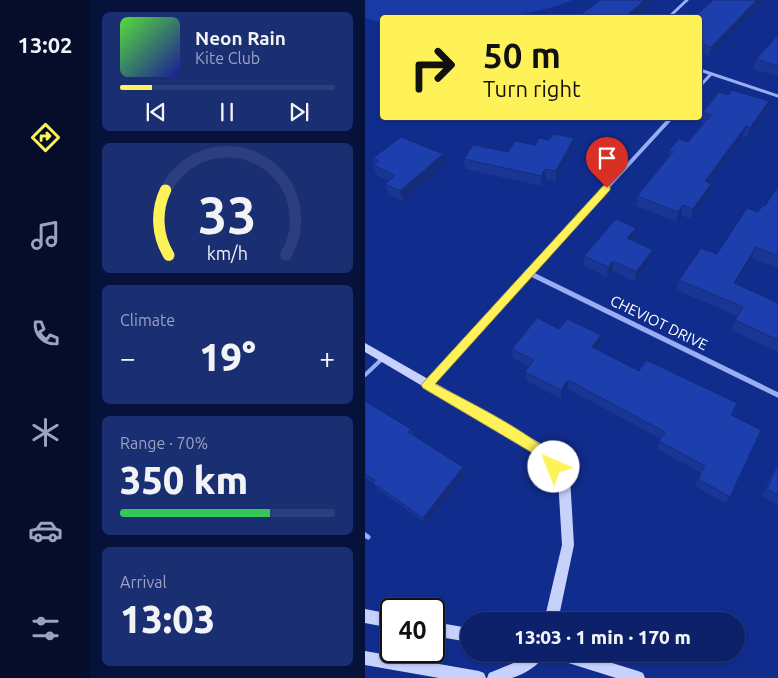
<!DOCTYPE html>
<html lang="en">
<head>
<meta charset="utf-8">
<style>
  :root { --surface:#0c216a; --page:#1a2e72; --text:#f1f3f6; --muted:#9aa3c1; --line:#2c3e7e; --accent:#fff259 }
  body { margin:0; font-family:Ubuntu,sans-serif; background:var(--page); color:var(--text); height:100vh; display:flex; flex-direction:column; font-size:19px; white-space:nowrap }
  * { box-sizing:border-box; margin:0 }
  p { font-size:16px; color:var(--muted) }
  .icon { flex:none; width:28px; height:28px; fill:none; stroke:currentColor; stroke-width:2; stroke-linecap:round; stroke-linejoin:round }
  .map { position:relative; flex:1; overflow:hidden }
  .drawer { display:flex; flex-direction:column; gap:12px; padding:12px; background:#07123a; width:275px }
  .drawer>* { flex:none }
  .banner { position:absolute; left:15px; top:15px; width:322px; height:105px; border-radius:5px; box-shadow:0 1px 4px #0004,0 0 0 1px var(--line); background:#fff259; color:#111; overflow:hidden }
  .speed { position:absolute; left:15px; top:598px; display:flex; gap:10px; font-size:25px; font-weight:700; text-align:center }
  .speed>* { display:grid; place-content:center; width:65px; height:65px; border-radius:50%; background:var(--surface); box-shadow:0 1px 4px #0004,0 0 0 1px var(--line); line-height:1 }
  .speed .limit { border:2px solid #111; border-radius:8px; background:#fff; color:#111 }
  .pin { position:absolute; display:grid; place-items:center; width:42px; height:42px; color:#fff; margin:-51px -21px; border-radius:50% 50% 50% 0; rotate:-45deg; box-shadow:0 0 5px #0007 }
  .pin .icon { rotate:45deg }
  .me { position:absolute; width:55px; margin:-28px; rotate:316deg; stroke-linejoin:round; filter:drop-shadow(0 0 4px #0008) }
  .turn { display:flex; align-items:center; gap:18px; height:105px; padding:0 20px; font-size:22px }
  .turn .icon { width:65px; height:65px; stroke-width:2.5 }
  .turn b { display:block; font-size:35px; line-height:42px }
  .big { font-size:38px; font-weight:800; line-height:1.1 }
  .drawer .tile { flex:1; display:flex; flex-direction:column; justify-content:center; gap:8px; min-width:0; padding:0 18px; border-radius:8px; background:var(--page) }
  .drawer .dial { align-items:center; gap:0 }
  .dial svg { height:130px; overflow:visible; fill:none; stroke:var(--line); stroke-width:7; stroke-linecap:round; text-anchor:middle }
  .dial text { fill:var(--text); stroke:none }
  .song { display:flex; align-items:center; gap:15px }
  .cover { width:60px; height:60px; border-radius:8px; background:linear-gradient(135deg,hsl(110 70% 55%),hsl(240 70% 35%)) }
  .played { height:5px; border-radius:2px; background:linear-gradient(90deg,var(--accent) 15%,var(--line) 15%) }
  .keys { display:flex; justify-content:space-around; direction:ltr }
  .heat { display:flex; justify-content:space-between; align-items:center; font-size:28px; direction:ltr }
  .charge { height:8px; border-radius:4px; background:linear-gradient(90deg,#34c759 70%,var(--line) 0) }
  .trip { position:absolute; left:95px; top:612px; width:285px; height:50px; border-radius:25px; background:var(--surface); box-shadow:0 1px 4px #0004,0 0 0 1px var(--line); font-weight:800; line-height:50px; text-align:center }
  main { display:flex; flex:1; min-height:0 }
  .tabs { display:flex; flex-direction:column; width:90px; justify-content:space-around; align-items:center; background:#050d2a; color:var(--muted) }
  .tabs .icon { width:35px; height:35px }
  .tabs .current { color:var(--accent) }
  .tabs b { font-size:22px; color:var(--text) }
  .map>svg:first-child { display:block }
  .green { fill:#173aa7 }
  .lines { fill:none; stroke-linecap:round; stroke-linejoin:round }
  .lane-far1 { stroke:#98adf2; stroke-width:4 }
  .lane { stroke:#98adf2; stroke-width:5 }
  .street-far2 { stroke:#98adf2; stroke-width:3 }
  .street-far1 { stroke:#98adf2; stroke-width:4 }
  .street { stroke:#98adf2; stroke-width:5 }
  .secondary { fill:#c6d2fc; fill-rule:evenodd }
  .wall { fill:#193695 }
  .shaded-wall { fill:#142c79 }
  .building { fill:#1d3fad; stroke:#142c79 }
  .route { fill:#fff259; stroke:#a69d3a }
  .labels { text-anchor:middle; stroke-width:5; stroke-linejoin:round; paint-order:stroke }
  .street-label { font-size:15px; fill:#fff; stroke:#102c8d }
</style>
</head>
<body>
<main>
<nav class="tabs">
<b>13:02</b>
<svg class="icon current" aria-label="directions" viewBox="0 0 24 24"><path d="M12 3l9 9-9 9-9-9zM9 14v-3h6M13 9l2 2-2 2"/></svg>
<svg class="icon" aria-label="music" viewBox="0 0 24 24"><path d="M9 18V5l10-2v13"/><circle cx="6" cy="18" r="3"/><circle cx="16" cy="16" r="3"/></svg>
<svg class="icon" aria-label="phone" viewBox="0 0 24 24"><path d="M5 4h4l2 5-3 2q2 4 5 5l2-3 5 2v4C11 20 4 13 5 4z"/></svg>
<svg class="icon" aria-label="climate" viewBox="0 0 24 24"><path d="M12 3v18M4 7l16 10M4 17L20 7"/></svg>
<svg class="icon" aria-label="car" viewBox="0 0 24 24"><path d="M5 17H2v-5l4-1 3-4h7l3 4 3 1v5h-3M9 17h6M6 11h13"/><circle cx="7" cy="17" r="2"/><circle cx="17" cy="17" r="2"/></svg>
<svg class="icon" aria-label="filters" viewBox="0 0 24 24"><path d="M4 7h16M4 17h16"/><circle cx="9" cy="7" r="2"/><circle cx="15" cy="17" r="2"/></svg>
</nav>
<section class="drawer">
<div class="tile">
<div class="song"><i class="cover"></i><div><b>Neon Rain</b><p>Kite Club</p></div></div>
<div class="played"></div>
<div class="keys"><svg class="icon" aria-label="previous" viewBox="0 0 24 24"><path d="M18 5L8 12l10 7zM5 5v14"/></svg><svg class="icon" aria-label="pause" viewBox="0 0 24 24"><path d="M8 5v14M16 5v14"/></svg><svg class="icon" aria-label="next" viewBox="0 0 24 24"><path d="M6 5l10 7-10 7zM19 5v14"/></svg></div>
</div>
<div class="tile dial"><svg viewBox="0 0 100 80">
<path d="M14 69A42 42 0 1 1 86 69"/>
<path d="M14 69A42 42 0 0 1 12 29" stroke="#fff259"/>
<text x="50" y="56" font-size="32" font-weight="700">33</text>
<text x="50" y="72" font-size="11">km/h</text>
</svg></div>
<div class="tile"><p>Climate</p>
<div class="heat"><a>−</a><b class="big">19°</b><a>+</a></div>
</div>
<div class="tile"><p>Range · 70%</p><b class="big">350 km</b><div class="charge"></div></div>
<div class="tile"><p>Arrival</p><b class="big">13:03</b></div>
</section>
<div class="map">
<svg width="413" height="678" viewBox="0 0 413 678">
  <rect width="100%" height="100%" fill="#102c8d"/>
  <path class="green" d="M0,0H208C148,24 81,18 18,18L17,23L0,18Z"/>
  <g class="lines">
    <polyline class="lane-far1" points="0,375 18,358"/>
    <polyline class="lane" points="0,535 3,537"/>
    <g class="street-far2">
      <polyline points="303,18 322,0"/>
      <polyline points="335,70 413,96"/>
      <polyline points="335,86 346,74"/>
    </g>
    <polyline class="street-far1" points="172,264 306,118"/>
    <g class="street">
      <polyline points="164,273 413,395"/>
      <polyline points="62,384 173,263"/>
    </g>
    <g class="secondary">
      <polygon points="0,343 175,443 203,473 205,477 209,545 193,621 179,621 197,545 193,479 167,451 0,352"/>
      <polygon points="0,609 26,614 26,628 0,623"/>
      <polygon points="69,622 104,628 104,642 69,636"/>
      <polygon points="0,651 114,671 119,673 121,678 74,678 0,665"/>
      <path d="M162,654H180C175,665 158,675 147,678C139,678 130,678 122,678L124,673L151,662Z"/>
      <polygon points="190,654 218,654 273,671 278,673 280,678 251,678 197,661 192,659"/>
    </g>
  </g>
  <g class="wall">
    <polygon points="399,0 344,56 335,53 335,18 329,17"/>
    <polygon points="413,35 413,76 388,69 391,59"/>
    <polygon points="363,95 404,101 401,111 382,138 378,136 344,183 344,194 326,219 316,215 311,222 271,206 272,196 303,158 304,150 323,142 339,123 336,122 338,112"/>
    <polygon points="170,145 208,147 191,181 181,179 177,186 100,169 99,159 143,152"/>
    <polygon points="8,158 81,165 38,201 23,194 20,184 24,181 11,175 8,165 10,164"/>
    <polygon points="413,186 413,268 387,258 372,284 413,303 413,352 366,330 370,320 372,316 312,290 314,280 352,254 393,212 400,206"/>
    <polygon points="270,238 267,241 288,250 286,260 270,282 248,271 242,277 219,266 219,256"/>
    <polygon points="194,329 235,344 231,349 274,371 366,415 365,497 361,504 330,486 336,473 292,449 296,439 203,389 196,399 162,381 160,372 165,367 148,358 147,349"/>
    <polygon points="0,401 46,429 49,435 101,474 62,524 13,490 8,483 0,478"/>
    <polygon points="413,460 413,505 397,496"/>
  </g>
  <g class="shaded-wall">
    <polygon points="280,0 290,0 270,18 259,18"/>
    <polygon points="392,0 399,0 344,56 346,47"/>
    <polygon points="404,101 401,111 382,138 385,128"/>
    <polygon points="381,126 378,136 338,191 340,181"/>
    <polygon points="209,138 208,147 191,181 191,171"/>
    <polygon points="78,154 81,165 38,201 35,191"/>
    <polygon points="180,169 181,179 177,186 176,176"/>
    <polygon points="346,184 344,194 326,219 328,209"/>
    <polygon points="318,205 316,215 311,222 313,212"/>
    <polygon points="271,228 270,238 261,248 262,238"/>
    <polygon points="391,247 387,258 366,293 369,283"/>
    <polygon points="288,250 286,260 270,282 271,272"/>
    <polygon points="248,261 248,271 242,277 243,267"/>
    <polygon points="236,335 235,344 226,356 227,347"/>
    <polygon points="203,380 203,389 196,399 196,390"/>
    <polygon points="98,467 101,474 62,524 58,518"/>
  </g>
  <g class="building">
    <polygon points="235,0 280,0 259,18 211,18"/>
    <polygon points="348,0 392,0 346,47 335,43 335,18 323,18 324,16 329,17"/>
    <polygon points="413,35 413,66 391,59"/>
    <polygon points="367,90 404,101 385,128 381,126 340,181 346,184 328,209 318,205 313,212 272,196 308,152 304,150 314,139 323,142 346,115 338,112 354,92 363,95"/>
    <polygon points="188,134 209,138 191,171 180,169 176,176 99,159 108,145 143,152 150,141 170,145 174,138 184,140"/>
    <polygon points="36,137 78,154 35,191 20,184 30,175 8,165 14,161 8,158"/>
    <polygon points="413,186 413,256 391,247 369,283 413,303 413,340 370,320 378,307 314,280 336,248 352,254 382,208 393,212 398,205 400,206"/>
    <polygon points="251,219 271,228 262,238 288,250 271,272 248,261 243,267 219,256"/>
    <polygon points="172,318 194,329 202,319 236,335 227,347 274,371 281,360 372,403 366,415 396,430 365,497 333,479 340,466 294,441 300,432 203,380 196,390 160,372 169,360 147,349"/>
    <polygon points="0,401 46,429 43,432 98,467 58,518 8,483 10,480 0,474"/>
    <polygon points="413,464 413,495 402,489"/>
  </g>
  <path class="route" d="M242,185L245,186V190L70,384C98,399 185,441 196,467L194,471L189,473L185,471L166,452L58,388L56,385L238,186Z"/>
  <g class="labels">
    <g class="street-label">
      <text transform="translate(294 323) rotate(26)" y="5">CHEVIOT DRIVE</text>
    </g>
  </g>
</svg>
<div class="speed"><div class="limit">40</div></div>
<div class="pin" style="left:242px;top:188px;background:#d93025"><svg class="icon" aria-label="arrive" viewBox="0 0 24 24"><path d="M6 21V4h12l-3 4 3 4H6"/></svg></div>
<svg class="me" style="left:189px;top:467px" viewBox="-20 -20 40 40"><circle r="19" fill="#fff"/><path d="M0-13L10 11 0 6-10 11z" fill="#fff259"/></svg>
<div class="trip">13:03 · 1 min · 170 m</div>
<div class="banner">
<div class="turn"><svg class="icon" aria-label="right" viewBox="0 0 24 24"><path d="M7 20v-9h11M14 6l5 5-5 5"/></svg><div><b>50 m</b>Turn right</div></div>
</div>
</div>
</main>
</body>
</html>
